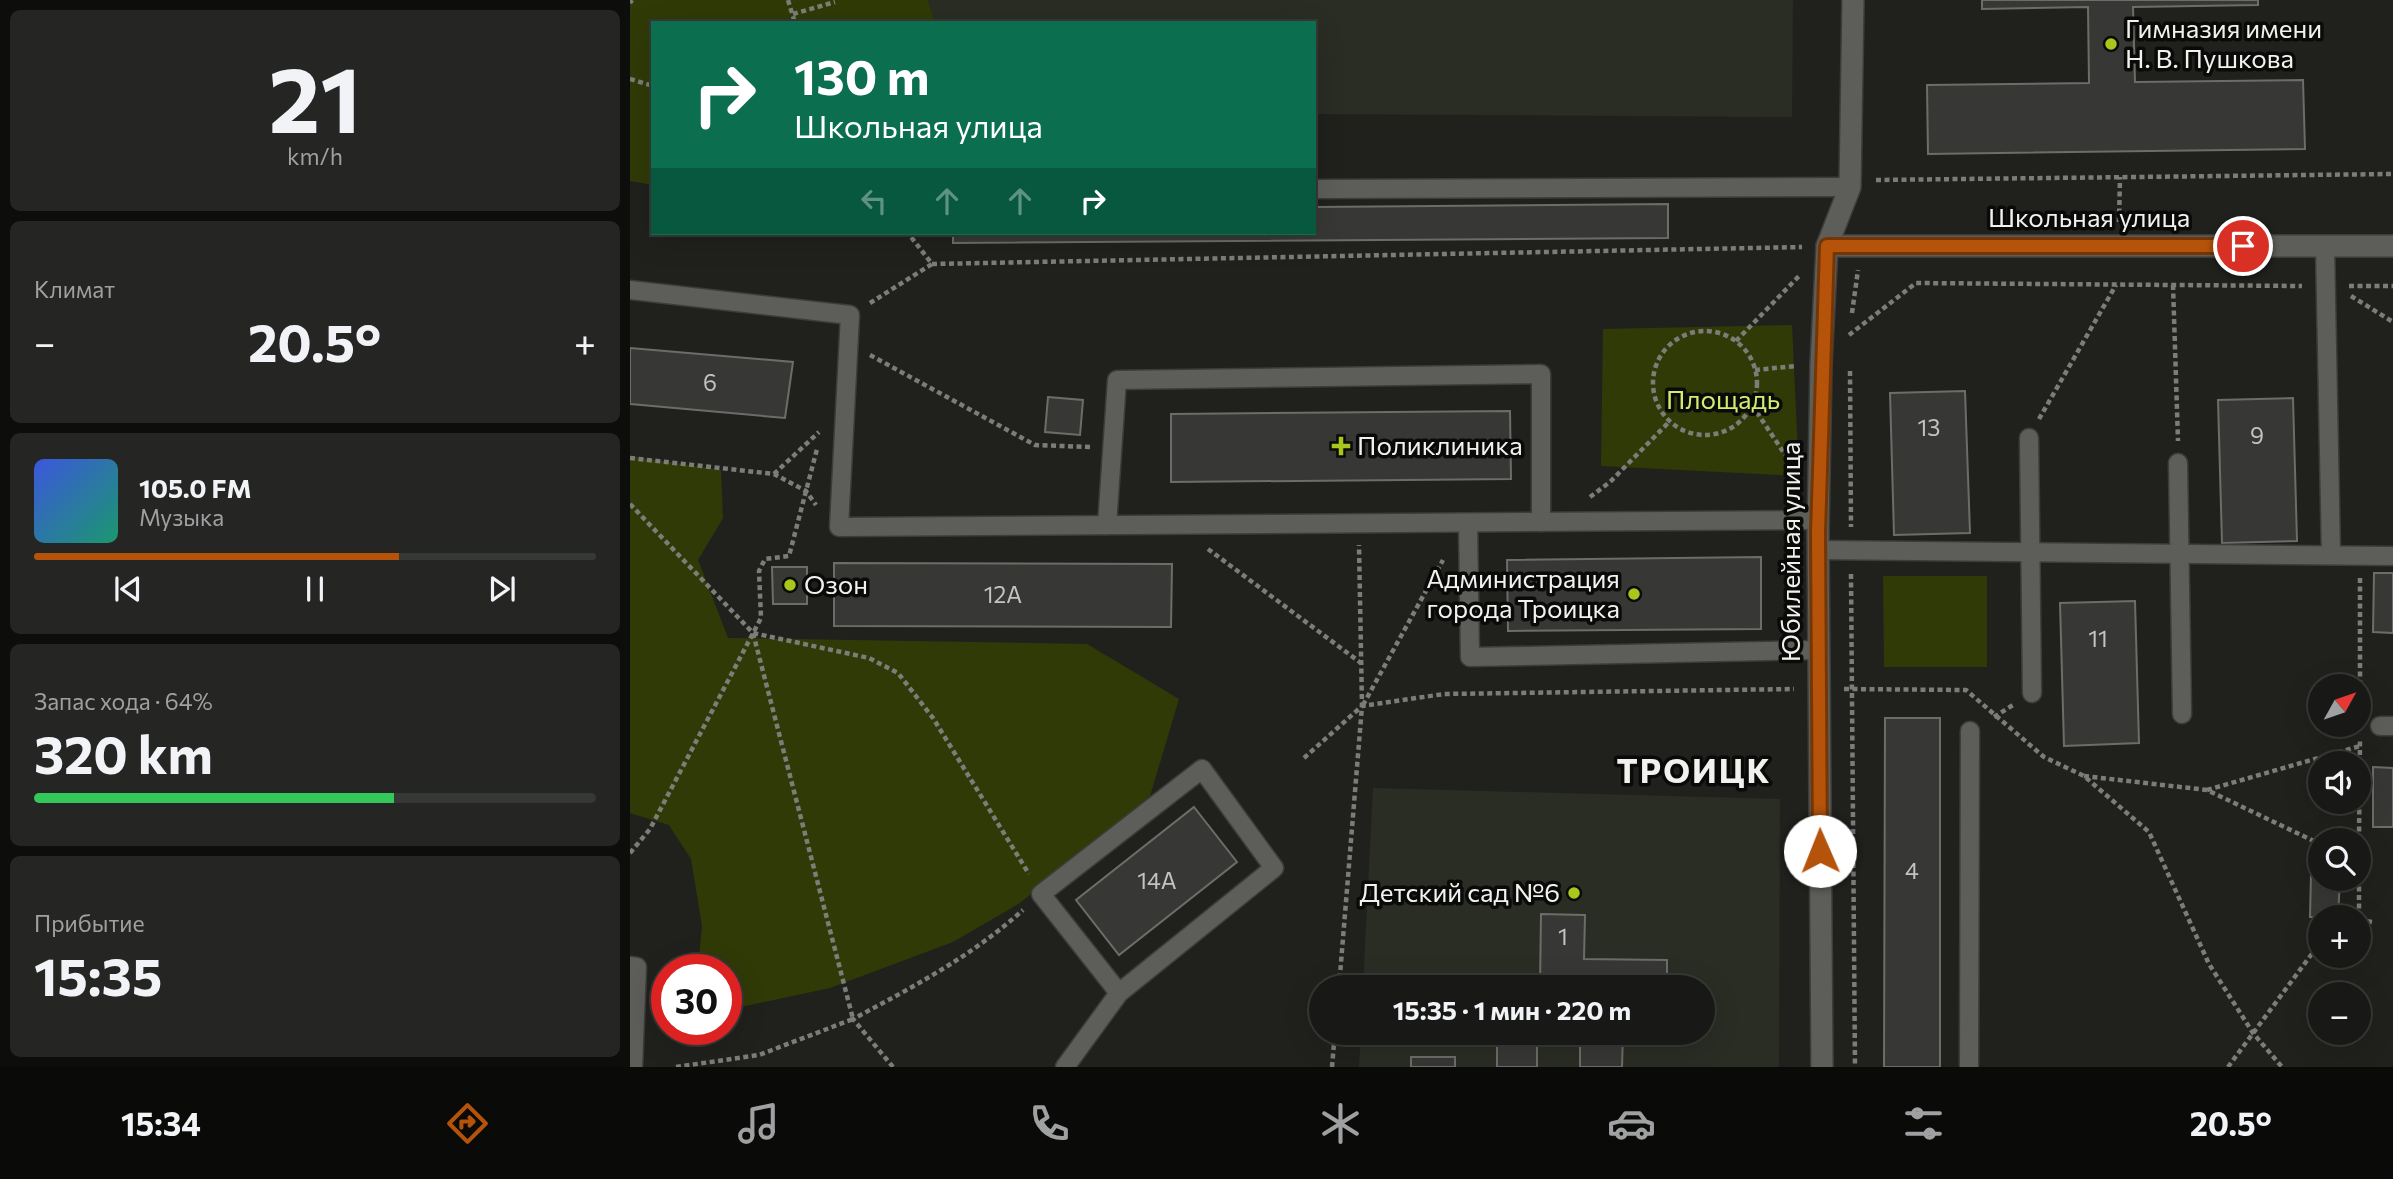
<!DOCTYPE html>
<html lang="ru">
<head>
<meta charset="utf-8">
<style>
  :root { --surface:#181916; --page:#252623; --text:#f1f3f6; --muted:#9fa0a1; --line:#363835; --accent:#b45309 }
  body { margin:0; font-family:Commissioner,sans-serif; background:var(--page); color:var(--text); height:100vh; display:flex; flex-direction:column; font-size:26px; white-space:nowrap }
  * { box-sizing:border-box; margin:0 }
  p { font-size:23px; color:var(--muted) }
  .icon { flex:none; width:38px; height:38px; fill:none; stroke:currentColor; stroke-width:2; stroke-linecap:round; stroke-linejoin:round }
  .map { position:relative; flex:1; overflow:hidden }
  .details { display:flex; flex-direction:column; gap:10px; padding:10px; background:#0d0e0c; width:630px }
  .details>* { flex:none }
  .hud { position:absolute; left:21px; top:21px; width:665px; height:214px; border-radius:0px; box-shadow:0 7px 28px #0002,0 0 0 2px var(--line); background:#0b6e4f; color:#fff; overflow:hidden }
  .needle { width:46px; rotate:50deg }
  .tools { position:absolute; left:1678px; top:674px; display:grid; gap:14px }
  .tools a { display:grid; place-items:center; width:63px; height:63px; border-radius:50%; background:var(--surface); box-shadow:0 7px 28px #0002,0 0 0 2px var(--line); font-size:35px }
  .speed { position:absolute; left:21px; top:954px; display:flex; gap:14px; font-size:35px; font-weight:700; text-align:center }
  .speed>* { display:grid; place-content:center; width:91px; height:91px; border-radius:50%; background:var(--surface); box-shadow:0 7px 28px #0002,0 0 0 2px var(--line); line-height:1 }
  .speed .limit { border:10px solid #d22; background:#fff; color:#111 }
  .pin { position:absolute; display:grid; place-items:center; width:60px; height:60px; color:#fff; margin:-30px; border:4px solid #fff; border-radius:50%; box-shadow:0 2px 7px #0007 }
  .me { position:absolute; width:77px; margin:-38px; rotate:359deg; stroke-linejoin:round; filter:drop-shadow(0 0 5px #0008) }
  .turn { display:flex; align-items:center; gap:24px; height:147px; padding:0 28px; font-size:32px }
  .turn .icon { width:91px; height:91px; stroke-width:2.5 }
  .turn b { display:block; font-size:49px; line-height:60px }
  .lanes { display:flex; align-items:center; height:66px; padding:0 28px; background:#0003; justify-content:center; gap:35px; direction:ltr }
  .lanes .off { opacity:.35 }
  .big { font-size:52px; font-weight:700; line-height:1.1 }
  .details .tile { flex:1; display:flex; flex-direction:column; justify-content:center; gap:10px; min-width:0; padding:0 24px; border-radius:10px; background:var(--page) }
  .details .dial { align-items:center; gap:0 }
  .dial b { font-size:91px; line-height:1 }
  .song { display:flex; align-items:center; gap:21px }
  .cover { width:84px; height:84px; border-radius:10px; background:linear-gradient(135deg,hsl(230 70% 55%),hsl(160 70% 35%)) }
  .played { height:7px; border-radius:4px; background:linear-gradient(90deg,var(--accent) 65%,var(--line) 65%) }
  .keys { display:flex; justify-content:space-around; direction:ltr }
  .heat { display:flex; justify-content:space-between; align-items:center; font-size:38px; direction:ltr }
  .charge { height:10px; border-radius:5px; background:linear-gradient(90deg,#34c759 64%,var(--line) 0) }
  .trip { position:absolute; left:679px; top:975px; width:406px; height:70px; border-radius:35px; background:var(--surface); box-shadow:0 7px 28px #0002,0 0 0 2px var(--line); font-weight:700; line-height:70px; text-align:center }
  .tab-bar { display:flex; height:112px; justify-content:space-around; align-items:center; background:#0a0a09; color:var(--muted) }
  .tab-bar .icon { width:49px; height:49px }
  .tab-bar .active { color:var(--accent) }
  .tab-bar b { font-size:32px; color:var(--text) }
  main { display:flex; flex:1; min-height:0 }
  .map>svg:first-child { display:block }
  .built { fill:#2a2d24 }
  .green { fill:#303a07 }
  .building { fill:#373835; stroke:#6c6d69; stroke-width:2 }
  .lines { fill:none; stroke-linecap:round; stroke-linejoin:round }
  .lane-casing { stroke:#3c3d3a; stroke-width:21 }
  .street-casing { stroke:#3c3d3a; stroke-width:24 }
  .path { stroke:#7c7d79; stroke-width:4.5; stroke-dasharray:5 3.5; stroke-linecap:butt }
  .lane { stroke:#5d5e5a; stroke-width:18 }
  .street { stroke:#5d5e5a; stroke-width:21 }
  .route-casing { stroke:#753606; stroke-width:18 }
  .route { stroke:#b45309; stroke-width:12 }
  .poi-dot { fill:#a8c71d; stroke:#0a0a09; stroke-width:2.5 }
  .labels { text-anchor:middle; stroke-width:7; stroke-linejoin:round; paint-order:stroke }
  .number-label { font-size:23px; fill:#c2c4c0 }
  .poi-label { font-size:26px; fill:#f1f2ef; stroke:#0a0a09; text-anchor:start }
  .street-label { font-size:26px; fill:#f1f2ef; stroke:#0a0a09 }
  .park-label { font-size:26px; fill:#cfed70; stroke:#0a0a09 }
  .district-label { font-size:33px; font-weight:bold; letter-spacing:2px; fill:#f1f2ef; stroke:#0a0a09 }
</style>
</head>
<body>
<main>
<section class="details">
<div class="tile dial"><b>21</b><p>km/h</p></div>
<div class="tile"><p>Климат</p>
<div class="heat"><a>−</a><b class="big">20.5°</b><a>+</a></div>
</div>
<div class="tile">
<div class="song"><i class="cover"></i><div><b>105.0 FM</b><p>Музыка</p></div></div>
<div class="played"></div>
<div class="keys"><svg class="icon" aria-label="previous" viewBox="0 0 24 24"><path d="M18 5L8 12l10 7zM5 5v14"/></svg><svg class="icon" aria-label="pause" viewBox="0 0 24 24"><path d="M8 5v14M16 5v14"/></svg><svg class="icon" aria-label="next" viewBox="0 0 24 24"><path d="M6 5l10 7-10 7zM19 5v14"/></svg></div>
</div>
<div class="tile"><p>Запас хода · 64%</p><b class="big">320 km</b><div class="charge"></div></div>
<div class="tile"><p>Прибытие</p><b class="big">15:35</b></div>
</section>
<div class="map">
<svg width="1763" height="1067" viewBox="0 0 1763 1067">
  <rect width="100%" height="100%" fill="#20211d"/>
  <g class="built">
    <polygon points="298,0 1163,0 1162,117 684,114 684,23 305,23"/>
    <polygon points="743,788 1150,799 1149,1067 729,1067 731,1033 1073,1032 1073,987 733,987"/>
  </g>
  <g class="green">
    <polygon points="0,0 298,0 305,23 23,23 23,185 0,181"/>
    <polygon points="1162,325 1169,476 971,466 973,329"/>
    <polygon points="0,456 91,470 93,518 68,560 98,638 457,644 549,699 520,796 390,903 323,942 200,988 96,1010 96,970 68,969 72,926 61,859 39,825 0,813"/>
    <polygon points="1253,576 1357,576 1357,667 1254,667"/>
  </g>
  <g class="building">
    <polygon points="1352,0 1628,0 1628,5 1503,7 1505,82 1673,80 1675,149 1298,154 1297,85 1459,83 1458,7 1352,9"/>
    <polygon points="1038,204 1038,238 323,243 323,233 684,233 684,207"/>
    <polygon points="0,348 163,362 155,418 0,404"/>
    <polygon points="1335,391 1340,533 1264,535 1260,393"/>
    <polygon points="418,397 453,400 450,435 415,432"/>
    <polygon points="1663,398 1667,541 1592,543 1588,400"/>
    <polygon points="880,411 881,479 541,482 541,414"/>
    <polygon points="1131,557 1131,629 878,631 877,560"/>
    <polygon points="204,563 542,564 541,627 204,626"/>
    <polygon points="142,567 177,567 177,604 143,604"/>
    <polygon points="1744,573 1763,573 1763,633 1743,632"/>
    <polygon points="1505,601 1509,743 1434,746 1430,603"/>
    <polygon points="1255,718 1310,718 1310,1067 1254,1067"/>
    <polygon points="1743,767 1763,768 1763,827 1743,827"/>
    <polygon points="564,807 607,862 489,955 446,900"/>
    <polygon points="1681,874 1690,875 1690,878 1710,878 1708,917 1680,917"/>
    <polygon points="911,914 955,915 954,959 1037,960 1037,987 910,987"/>
    <polygon points="867,1032 993,1032 992,1067 950,1067 950,1043 907,1043 907,1067 867,1067"/>
    <rect x="781" y="1057" width="44" height="10"/>
  </g>
  <g class="lines">
    <defs>
      <g id="lane">
        <polyline points="684,189 1220,187"/>
        <polyline points="1695,246 1701,555"/>
        <polyline points="0,290 220,315 209,527 1188,520"/>
        <polyline points="1399,438 1402,693"/>
        <polyline points="1548,463 1552,714"/>
        <polyline points="838,523 840,657 1189,650"/>
        <polyline points="477,525 487,380 911,374 911,522"/>
        <polyline points="1188,550 1763,556"/>
        <polyline points="1750,726 1763,726"/>
        <polyline points="0,966 7,967 3,1067"/>
        <polyline points="435,1067 489,993 644,868 572,769 411,894 489,993"/>
        <polyline points="1339,1067 1340,731"/>
      </g>
      <g id="street">
        <polyline points="1197,246 1763,246"/>
        <polyline points="1192,1067 1188,533 1191,364 1197,246 1220,187 1223,0"/>
      </g>
    </defs>
    <use href="#lane" class="lane-casing"/>
    <use href="#street" class="street-casing"/>
    <g class="path">
      <polyline points="158,0 165,23"/>
      <polyline points="0,3 2,0"/>
      <polyline points="163,14 205,2"/>
      <polyline points="0,79 23,86"/>
      <polyline points="1246,180 1763,174"/>
      <polyline points="1489,222 1490,177"/>
      <polyline points="302,264 1172,247"/>
      <polyline points="1543,285 1548,441"/>
      <polyline points="1719,286 1763,286"/>
      <polyline points="1721,296 1763,322"/>
      <polyline points="240,303 302,264 278,233"/>
      <polyline points="1222,313 1228,270"/>
      <circle cx="1075" cy="383" r="52"/>
      <polyline points="1219,335 1286,283 1672,286"/>
      <polyline points="1106,341 1170,275"/>
      <polyline points="240,355 405,445 460,447"/>
      <polyline points="1125,370 1166,366"/>
      <polyline points="1220,371 1221,527"/>
      <polyline points="1122,405 1162,465"/>
      <polyline points="1409,419 1486,285"/>
      <polyline points="0,458 144,474 176,491 186,505"/>
      <polyline points="144,474 189,432"/>
      <polyline points="960,497 980,482 1040,421"/>
      <polyline points="0,504 123,633 239,658 268,673 303,718 399,874"/>
      <polyline points="578,549 731,663"/>
      <polyline points="1221,574 1225,1067"/>
      <polyline points="1730,578 1730,713"/>
      <polyline points="1214,689 1336,690 1414,757 1454,776 1519,832 1579,964 1623,1033 1652,1067"/>
      <polyline points="733,705 813,560"/>
      <polyline points="1364,717 1383,705"/>
      <polyline points="674,758 732,706 814,694 1164,689"/>
      <polyline points="1454,776 1577,790 1690,844"/>
      <polyline points="1577,790 1730,746"/>
      <polyline points="1729,840 1730,739"/>
      <polyline points="0,853 20,829 131,618 129,571 135,559 159,556 187,449"/>
      <polyline points="1729,878 1729,917"/>
      <polyline points="1729,920 1742,922"/>
      <polyline points="709,987 732,706 729,545"/>
      <polyline points="46,1067 129,1055 223,1019 123,633"/>
      <path d="M263,1067L223,1019C283,987 342,956 393,910"/>
      <polyline points="702,1067 705,1032"/>
      <polyline points="1598,1067 1681,955 1690,949"/>
    </g>
    <use href="#lane" class="lane"/>
    <use href="#street" class="street"/>
  </g>
  <g class="lines">
    <defs>
      <polyline id="route" points="1190,851 1188,533 1197,246 1613,246"/>
    </defs>
    <use href="#route" class="route-casing"/>
    <use href="#route" class="route"/>
  </g>
  <g class="poi-dot">
    <circle cx="1481" cy="44" r="7"/>
    <path d="M707.5 435.5h7v7h7v7h-7v7h-7v-7h-7v-7h7z"/>
    <circle cx="160" cy="585" r="7"/>
    <circle cx="1004" cy="594" r="7"/>
    <circle cx="944" cy="893" r="7"/>
  </g>
  <g class="labels">
    <g class="number-label">
      <text x="80" y="391">6</text>
      <text x="1299" y="436">13</text>
      <text x="1627" y="444">9</text>
      <text x="373" y="603">12А</text>
      <text x="1468" y="647">11</text>
      <text x="1282" y="879">4</text>
      <text x="527" y="889">14А</text>
      <text x="933" y="945">1</text>
    </g>
    <g class="poi-label">
      <text x="1495" y="38">Гимназия имени<tspan x="1495" dy="30">Н. В. Пушкова</tspan></text>
      <text x="727" y="455">Поликлиника</text>
      <text x="990" y="588" text-anchor="end">Администрация<tspan x="990" dy="30">города Троицка</tspan></text>
      <text x="174" y="594">Озон</text>
      <text x="930" y="902" text-anchor="end">Детский сад №6</text>
    </g>
    <g class="street-label">
      <text x="1459" y="227">Школьная улица</text>
      <text transform="translate(1161 552) rotate(-90)" y="9">Юбилейная улица</text>
    </g>
    <g class="park-label">
      <text x="1093" y="409">Площадь</text>
    </g>
    <g class="district-label">
      <text x="1064" y="783">ТРОИЦК</text>
    </g>
  </g>
</svg>
<div class="tools">
<a><svg class="needle" viewBox="-14 -14 28 28"><path d="M0-13l5 13h-10z" fill="#e53935"/><path d="M0 13l5-13h-10z" fill="#9fa0a1"/></svg></a>
<a><svg class="icon" aria-label="sound" viewBox="0 0 24 24"><path d="M4 9h4l5-4v14l-5-4H4zM17 9q2 3 0 6"/></svg></a>
<a><svg class="icon" aria-label="search" viewBox="0 0 24 24"><circle cx="10" cy="10" r="6"/><path d="M15 15l6 6"/></svg></a>
<a>+</a>
<a>−</a>
</div>
<div class="speed"><div class="limit">30</div></div>
<div class="pin" style="left:1613px;top:246px;background:#d93025"><svg class="icon" aria-label="arrive" viewBox="0 0 24 24"><path d="M6 21V4h12l-3 4 3 4H6"/></svg></div>
<svg class="me" style="left:1190px;top:851px" viewBox="-20 -20 40 40"><circle r="19" fill="#fff"/><path d="M0-13L10 11 0 6-10 11z" fill="#b45309"/></svg>
<div class="trip">15:35 · 1 мин · 220 m</div>
<div class="hud">
<div class="turn"><svg class="icon" aria-label="right" viewBox="0 0 24 24"><path d="M7 20v-9h11M14 6l5 5-5 5"/></svg><div><b>130 m</b>Школьная улица</div></div>
<div class="lanes"><svg class="icon off" aria-label="left" viewBox="0 0 24 24"><path d="M17 20v-9H6M10 6l-5 5 5 5"/></svg><svg class="icon off" aria-label="ahead" viewBox="0 0 24 24"><path d="M12 20V5M6 11l6-6 6 6"/></svg><svg class="icon off" aria-label="ahead" viewBox="0 0 24 24"><path d="M12 20V5M6 11l6-6 6 6"/></svg><svg class="icon" aria-label="right" viewBox="0 0 24 24"><path d="M7 20v-9h11M14 6l5 5-5 5"/></svg></div>
</div>
</div>
</main>
<nav class="tab-bar">
<b>15:34</b>
<svg class="icon active" aria-label="directions" viewBox="0 0 24 24"><path d="M12 3l9 9-9 9-9-9zM9 14v-3h6M13 9l2 2-2 2"/></svg>
<svg class="icon" aria-label="music" viewBox="0 0 24 24"><path d="M9 18V5l10-2v13"/><circle cx="6" cy="18" r="3"/><circle cx="16" cy="16" r="3"/></svg>
<svg class="icon" aria-label="phone" viewBox="0 0 24 24"><path d="M5 4h4l2 5-3 2q2 4 5 5l2-3 5 2v4C11 20 4 13 5 4z"/></svg>
<svg class="icon" aria-label="climate" viewBox="0 0 24 24"><path d="M12 3v18M4 7l16 10M4 17L20 7"/></svg>
<svg class="icon" aria-label="car" viewBox="0 0 24 24"><path d="M5 17H2v-5l4-1 3-4h7l3 4 3 1v5h-3M9 17h6M6 11h13"/><circle cx="7" cy="17" r="2"/><circle cx="17" cy="17" r="2"/></svg>
<svg class="icon" aria-label="filters" viewBox="0 0 24 24"><path d="M4 7h16M4 17h16"/><circle cx="9" cy="7" r="2"/><circle cx="15" cy="17" r="2"/></svg>
<b>20.5°</b>
</nav>
</body>
</html>
